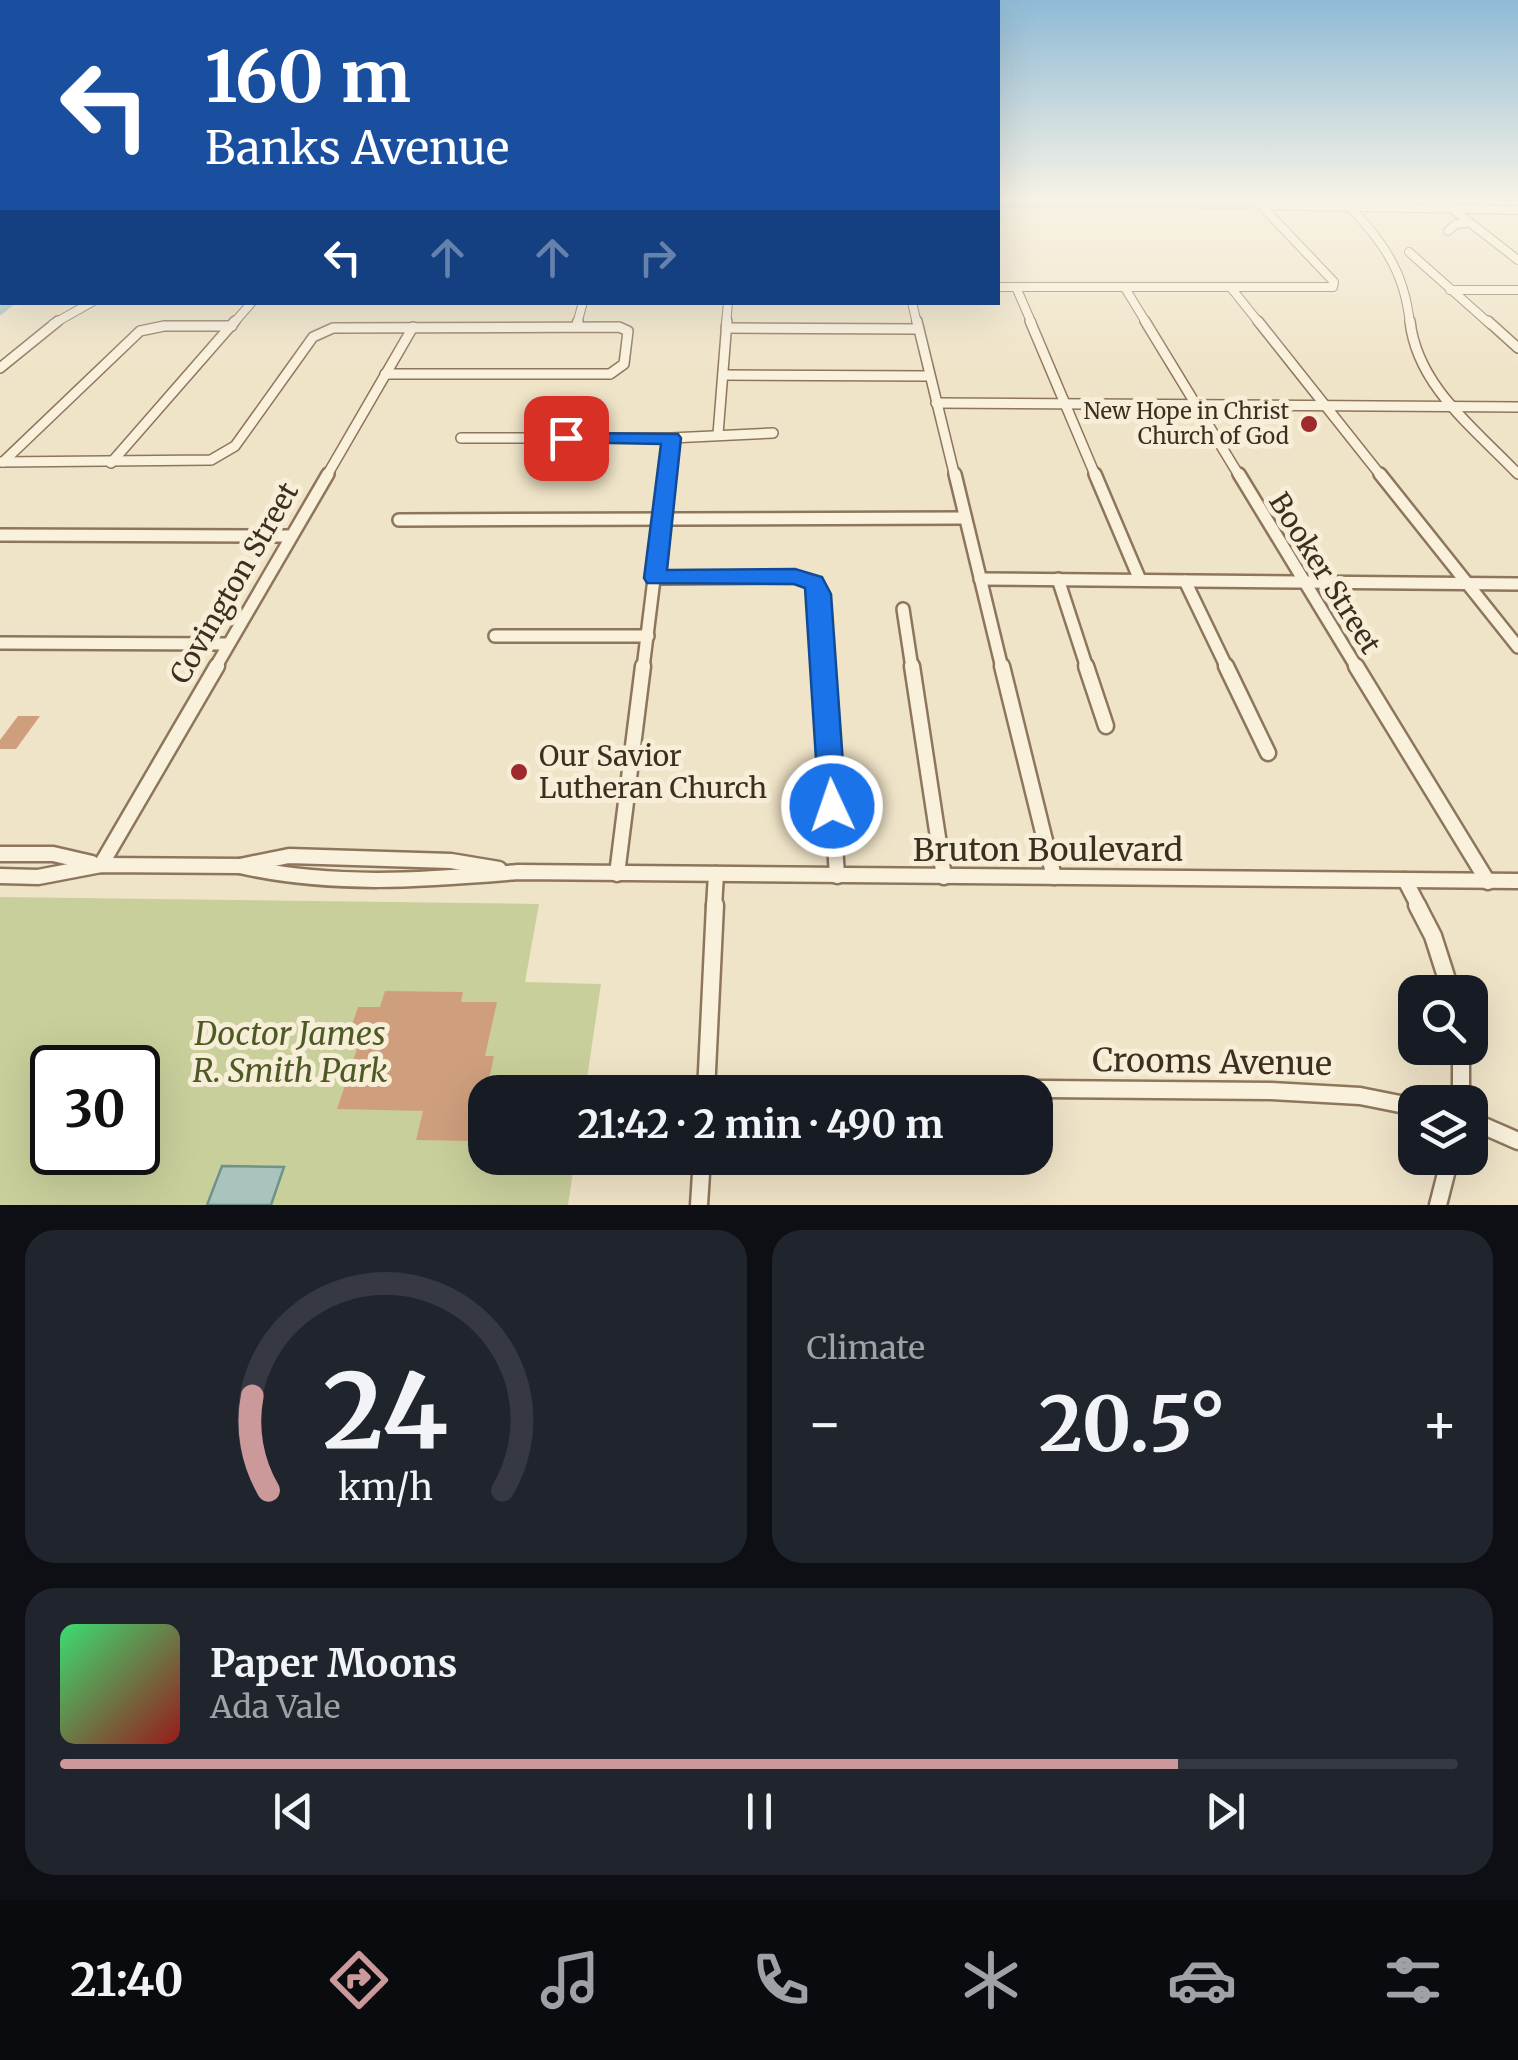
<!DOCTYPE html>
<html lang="en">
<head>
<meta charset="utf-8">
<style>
  :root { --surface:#171b24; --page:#20242c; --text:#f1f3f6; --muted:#9ea1a6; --line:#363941; --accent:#cc999b }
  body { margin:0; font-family:Merriweather,serif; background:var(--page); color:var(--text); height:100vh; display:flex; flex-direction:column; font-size:38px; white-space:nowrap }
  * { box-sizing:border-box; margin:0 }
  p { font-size:32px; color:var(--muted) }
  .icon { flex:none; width:55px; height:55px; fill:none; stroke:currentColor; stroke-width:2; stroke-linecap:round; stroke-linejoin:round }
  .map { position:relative; height:1205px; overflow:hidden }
  .side { display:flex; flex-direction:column; gap:25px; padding:25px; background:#0d0f14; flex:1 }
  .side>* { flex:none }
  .hud { position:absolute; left:0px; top:0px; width:1000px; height:305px; box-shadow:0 10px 40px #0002; background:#1a4fa0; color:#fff; overflow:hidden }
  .controls { position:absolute; left:1398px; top:975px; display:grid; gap:20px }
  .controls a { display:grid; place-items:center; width:90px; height:90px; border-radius:20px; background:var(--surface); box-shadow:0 10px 40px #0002; font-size:50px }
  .speed { position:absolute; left:30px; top:1045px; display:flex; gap:20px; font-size:50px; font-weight:700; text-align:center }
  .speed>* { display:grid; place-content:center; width:130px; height:130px; border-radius:50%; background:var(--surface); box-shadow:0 10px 40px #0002; line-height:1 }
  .speed .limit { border:5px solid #111; border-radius:15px; background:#fff; color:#111 }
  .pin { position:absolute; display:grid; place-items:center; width:85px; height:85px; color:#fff; margin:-42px; border-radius:20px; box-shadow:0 5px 15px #0006 }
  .me { position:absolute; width:110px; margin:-55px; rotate:357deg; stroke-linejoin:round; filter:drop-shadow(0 0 8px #0008) }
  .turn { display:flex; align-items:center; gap:35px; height:210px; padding:0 40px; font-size:45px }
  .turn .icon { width:130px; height:130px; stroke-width:2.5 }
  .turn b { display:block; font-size:70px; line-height:85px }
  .lanes { display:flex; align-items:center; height:95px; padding:0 40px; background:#0003; justify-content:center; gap:50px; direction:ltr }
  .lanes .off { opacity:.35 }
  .big { font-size:75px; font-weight:700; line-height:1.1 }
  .side .card { flex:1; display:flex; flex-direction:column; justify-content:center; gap:15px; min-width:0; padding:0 35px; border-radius:30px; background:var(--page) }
  .side .dial { align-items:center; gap:0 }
  .dial svg { height:260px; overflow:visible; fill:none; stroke:var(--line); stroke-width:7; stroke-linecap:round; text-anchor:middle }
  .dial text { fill:var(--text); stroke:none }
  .song { display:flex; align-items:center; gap:30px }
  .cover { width:120px; height:120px; border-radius:15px; background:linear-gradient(135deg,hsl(140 70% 55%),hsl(0 70% 35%)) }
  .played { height:10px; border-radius:5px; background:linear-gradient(90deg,var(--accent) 80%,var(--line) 80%) }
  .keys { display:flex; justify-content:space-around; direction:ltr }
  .heat { display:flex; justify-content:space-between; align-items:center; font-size:55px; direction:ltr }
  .side .tiles { flex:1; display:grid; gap:25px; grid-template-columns:1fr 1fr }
  .card:last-child { grid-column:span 2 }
  .trip { position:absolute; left:468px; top:1075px; width:585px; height:100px; border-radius:30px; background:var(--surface); box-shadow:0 10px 40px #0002; font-weight:700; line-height:100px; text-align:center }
  .tab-bar { display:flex; height:160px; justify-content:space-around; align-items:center; background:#090b0e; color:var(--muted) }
  .tab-bar .icon { width:70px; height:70px }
  .tab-bar .on { color:var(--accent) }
  .tab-bar b { font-size:45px; color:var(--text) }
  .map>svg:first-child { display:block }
  .green { fill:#c9cf9b; fill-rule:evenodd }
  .water { fill:#a9c4bc; stroke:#6f938a; stroke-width:2.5 }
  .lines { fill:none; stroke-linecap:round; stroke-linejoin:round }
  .canal { stroke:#a9c4bc; stroke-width:8 }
  .building { fill:#cf9f7d }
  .minor-far4-casing { stroke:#8d765c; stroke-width:10 }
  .minor-far3-casing { stroke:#8d765c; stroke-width:12 }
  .minor-far2-casing { stroke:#8d765c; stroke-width:16 }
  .minor-far1-casing { stroke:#8d765c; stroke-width:19 }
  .minor-casing { stroke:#8d765c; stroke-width:21 }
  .minor-far4 { stroke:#faf1dc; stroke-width:8 }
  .minor-far3 { stroke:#faf1dc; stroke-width:9 }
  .minor-far2 { stroke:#faf1dc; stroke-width:11 }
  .minor-far1 { stroke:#faf1dc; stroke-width:14 }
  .minor { stroke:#faf1dc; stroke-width:16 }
  .route { fill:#1a73e8; stroke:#114b97; stroke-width:2.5 }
  .poi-dot { fill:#9e2a2b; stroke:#f7eed8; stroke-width:4 }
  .labels { text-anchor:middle; stroke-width:10; stroke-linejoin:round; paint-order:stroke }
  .far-poi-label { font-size:22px; fill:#3d2e20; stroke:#f7eed8; text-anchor:end }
  .street-label { font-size:28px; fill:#3d2e20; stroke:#f7eed8 }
  .poi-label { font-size:28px; fill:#3d2e20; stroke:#f7eed8; text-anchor:start }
  .near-street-label { font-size:32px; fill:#3d2e20; stroke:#f7eed8 }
  .near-park-label { font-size:32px; font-style:italic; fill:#4d5a26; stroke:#f7eed8 }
</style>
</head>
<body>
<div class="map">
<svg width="1518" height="1205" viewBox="0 0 1518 1205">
  <rect width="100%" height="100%" fill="#f0e4c8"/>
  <path class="green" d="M0,897L539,904L525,982L601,984L585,1092H485V1158H575L568,1205H0ZM52,1068H138V1152H52Z"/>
  <polygon class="water" points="222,1166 284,1167 271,1205 207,1205"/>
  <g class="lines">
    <g class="canal">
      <polyline points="998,204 1247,206"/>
      <polyline points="0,311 11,302"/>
    </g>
  </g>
  <g class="building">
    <polygon points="18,716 40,716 16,749 0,749 0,740"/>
    <polygon points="385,991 463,992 461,1002 497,1002 485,1056 494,1056 476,1141 416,1140 423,1111 337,1109 357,1049 344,1048 358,1007 380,1007"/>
  </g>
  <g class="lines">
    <defs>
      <g id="minor-far4">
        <path d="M1344,200C1381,241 1404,267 1410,324"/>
        <polyline points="1441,200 1518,260"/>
        <polyline points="1261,205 1518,210"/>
        <polyline points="1448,231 1456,224 1468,223"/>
        <polyline points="1409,252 1490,324"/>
        <polyline points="998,287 1333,287 1334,282 1256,200"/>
        <polyline points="1016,287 1032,324"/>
        <polyline points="1125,288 1147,324"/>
        <polyline points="1232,289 1260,324"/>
        <polyline points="1450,290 1518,290"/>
        <polyline points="912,302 917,324"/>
        <polyline points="53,324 92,302"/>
        <polyline points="233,324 252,302"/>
        <polyline points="577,324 583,302"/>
        <polyline points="726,324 728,302"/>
      </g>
      <g id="minor-far3">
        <polyline points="917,321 955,477"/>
        <polyline points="1030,321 1096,477"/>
        <polyline points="1145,321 1240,477"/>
        <polyline points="1258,321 1382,477"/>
        <path d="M1410,321C1417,386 1475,429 1518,474"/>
        <polyline points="1488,321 1518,348"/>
        <polyline points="576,327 578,321"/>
        <polyline points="726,328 918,329"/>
        <polyline points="0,368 58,321"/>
        <polyline points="723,375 929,376"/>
        <polyline points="936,403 1518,407"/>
        <polyline points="718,434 727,321"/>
        <polyline points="461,438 671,438 773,433"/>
        <polyline points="0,462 211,460 235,446 313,337 333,328 619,327 628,331 624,364 610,374 385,374"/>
        <polyline points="3,462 140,331 164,326 232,326"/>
        <polyline points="111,463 235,321"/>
        <polyline points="326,477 413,327"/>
        <polyline points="666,477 671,438"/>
      </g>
      <g id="minor-far2">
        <polyline points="955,474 1002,668"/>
        <polyline points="1095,474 1140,580"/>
        <polyline points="1239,474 1357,668"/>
        <polyline points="1380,474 1518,647"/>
        <polyline points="399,520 964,518"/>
        <polyline points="0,535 290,536"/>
        <polyline points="655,578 795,577 814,583 820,594 824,668"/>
        <polyline points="980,579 1518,584"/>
        <polyline points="1058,579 1087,668"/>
        <polyline points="1185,581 1227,668"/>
        <polyline points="903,609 912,668"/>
        <polyline points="495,636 648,636"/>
        <polyline points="0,643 227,644"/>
        <polyline points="215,668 328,474"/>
        <polyline points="643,668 667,474"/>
      </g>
      <g id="minor-far1">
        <polyline points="824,666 837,876"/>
        <polyline points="912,666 944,877"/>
        <polyline points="1002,666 1054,877"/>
        <polyline points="1086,666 1106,726"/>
        <polyline points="1226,666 1268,753"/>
        <polyline points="1356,666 1488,882"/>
        <polyline points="0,854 53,854 92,863"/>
        <polyline points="101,865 217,666"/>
        <path d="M240,866C332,887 424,880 518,872L1518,881"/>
        <polyline points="617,874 643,666"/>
        <polyline points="0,876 38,877 101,865 240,866 289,856 451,861 499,869"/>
        <polyline points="1405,880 1419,907"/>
        <polyline points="714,907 716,874"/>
      </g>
      <g id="minor">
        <polyline points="1417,905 1433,936 1451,992"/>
        <polyline points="1461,1048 1461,1102"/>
        <polyline points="706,1086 1271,1091 1360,1096 1415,1107"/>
        <polyline points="706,1092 715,905"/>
        <polyline points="1470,1120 1518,1141"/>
        <polyline points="699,1205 702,1158"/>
        <polyline points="1438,1205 1450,1158"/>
      </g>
    </defs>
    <use href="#minor-far4" class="minor-far4-casing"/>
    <use href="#minor-far3" class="minor-far3-casing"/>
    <use href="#minor-far2" class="minor-far2-casing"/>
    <use href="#minor-far1" class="minor-far1-casing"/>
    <use href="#minor" class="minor-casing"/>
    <use href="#minor-far4" class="minor-far4"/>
    <use href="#minor-far3" class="minor-far3"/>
    <use href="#minor-far2" class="minor-far2"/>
    <use href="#minor-far1" class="minor-far1"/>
    <use href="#minor" class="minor"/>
  </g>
  <linearGradient id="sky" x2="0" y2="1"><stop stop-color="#8fbad6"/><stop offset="0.54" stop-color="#f8f3e6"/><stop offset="1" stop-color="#f8f3e6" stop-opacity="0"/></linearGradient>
  <rect width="1518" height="369" fill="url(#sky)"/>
  <polygon class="route" points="566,433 678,434 681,438 667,570 795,569 822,577 831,594 846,806 842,814 832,817 823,814 819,806 805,588 794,584 647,583 644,578 661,444 560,442 560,434"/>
  <g class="poi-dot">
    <circle cx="1309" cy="424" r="10"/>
    <circle cx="519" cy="772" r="10"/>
  </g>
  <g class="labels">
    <g class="far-poi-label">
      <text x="1289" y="419">New Hope in Christ<tspan x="1289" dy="25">Church of God</tspan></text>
    </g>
    <g class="street-label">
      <text transform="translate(1325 573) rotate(58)" y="10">Booker Street</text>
      <text transform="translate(234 583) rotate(-60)" y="10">Covington Street</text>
    </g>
    <g class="poi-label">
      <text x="539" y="766">Our Savior<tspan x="539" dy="32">Lutheran Church</tspan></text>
    </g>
    <g class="near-street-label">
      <text x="1048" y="861">Bruton Boulevard</text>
      <text transform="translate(1212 1062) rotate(1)" y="11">Crooms Avenue</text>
    </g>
    <g class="near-park-label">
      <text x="290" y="1045">Doctor James<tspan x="290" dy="37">R. Smith Park</tspan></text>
    </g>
  </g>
</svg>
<div class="controls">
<a><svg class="icon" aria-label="search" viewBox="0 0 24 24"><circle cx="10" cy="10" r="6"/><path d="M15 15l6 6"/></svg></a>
<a><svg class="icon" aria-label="layers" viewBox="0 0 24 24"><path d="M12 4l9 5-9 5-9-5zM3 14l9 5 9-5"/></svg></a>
</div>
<div class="speed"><div class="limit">30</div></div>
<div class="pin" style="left:566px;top:438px;background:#d93025"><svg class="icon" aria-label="arrive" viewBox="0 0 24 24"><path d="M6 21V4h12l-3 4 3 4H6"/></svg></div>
<svg class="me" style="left:832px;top:806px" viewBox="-20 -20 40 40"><circle r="17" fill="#1a73e8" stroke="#fff" stroke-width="3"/><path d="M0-11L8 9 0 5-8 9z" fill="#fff"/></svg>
<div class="trip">21:42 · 2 min · 490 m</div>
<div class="hud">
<div class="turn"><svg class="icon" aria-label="left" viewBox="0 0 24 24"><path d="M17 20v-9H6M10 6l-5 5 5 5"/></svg><div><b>160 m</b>Banks Avenue</div></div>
<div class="lanes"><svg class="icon" aria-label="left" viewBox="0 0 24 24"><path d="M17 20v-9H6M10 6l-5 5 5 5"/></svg><svg class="icon off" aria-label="ahead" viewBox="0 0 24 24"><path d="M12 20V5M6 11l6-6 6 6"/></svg><svg class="icon off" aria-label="ahead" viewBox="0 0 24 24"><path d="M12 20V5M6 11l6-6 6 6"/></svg><svg class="icon off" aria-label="right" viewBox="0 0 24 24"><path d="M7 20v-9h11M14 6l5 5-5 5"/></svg></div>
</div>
</div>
<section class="side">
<div class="tiles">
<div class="card dial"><svg viewBox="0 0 100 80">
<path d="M14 69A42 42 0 1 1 86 69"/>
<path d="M14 69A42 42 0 0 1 9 40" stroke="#cc999b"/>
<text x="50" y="56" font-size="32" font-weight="700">24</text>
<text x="50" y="72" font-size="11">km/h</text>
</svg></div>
<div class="card"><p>Climate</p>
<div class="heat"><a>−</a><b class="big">20.5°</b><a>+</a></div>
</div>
<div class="card">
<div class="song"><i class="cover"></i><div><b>Paper Moons</b><p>Ada Vale</p></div></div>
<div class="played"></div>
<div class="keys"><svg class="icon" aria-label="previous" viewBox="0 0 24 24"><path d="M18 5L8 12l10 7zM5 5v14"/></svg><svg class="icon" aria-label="pause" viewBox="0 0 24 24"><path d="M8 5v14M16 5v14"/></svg><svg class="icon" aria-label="next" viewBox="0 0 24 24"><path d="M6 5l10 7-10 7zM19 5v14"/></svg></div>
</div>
</div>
</section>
<nav class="tab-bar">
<b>21:40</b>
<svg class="icon on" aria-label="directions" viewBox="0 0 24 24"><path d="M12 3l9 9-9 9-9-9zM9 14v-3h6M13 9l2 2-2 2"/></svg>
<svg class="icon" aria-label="music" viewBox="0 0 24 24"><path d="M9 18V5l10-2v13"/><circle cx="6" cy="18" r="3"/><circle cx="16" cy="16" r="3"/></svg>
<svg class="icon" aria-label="phone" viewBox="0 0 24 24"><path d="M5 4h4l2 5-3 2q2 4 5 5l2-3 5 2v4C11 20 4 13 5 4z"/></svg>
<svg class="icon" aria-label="climate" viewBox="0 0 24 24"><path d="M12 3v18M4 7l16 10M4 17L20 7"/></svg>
<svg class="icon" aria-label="car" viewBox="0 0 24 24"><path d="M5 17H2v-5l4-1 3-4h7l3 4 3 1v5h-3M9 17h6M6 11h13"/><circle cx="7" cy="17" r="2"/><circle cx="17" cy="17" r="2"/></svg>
<svg class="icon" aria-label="filters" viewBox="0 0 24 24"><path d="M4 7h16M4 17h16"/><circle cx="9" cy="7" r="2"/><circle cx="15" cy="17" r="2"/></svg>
</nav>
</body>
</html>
